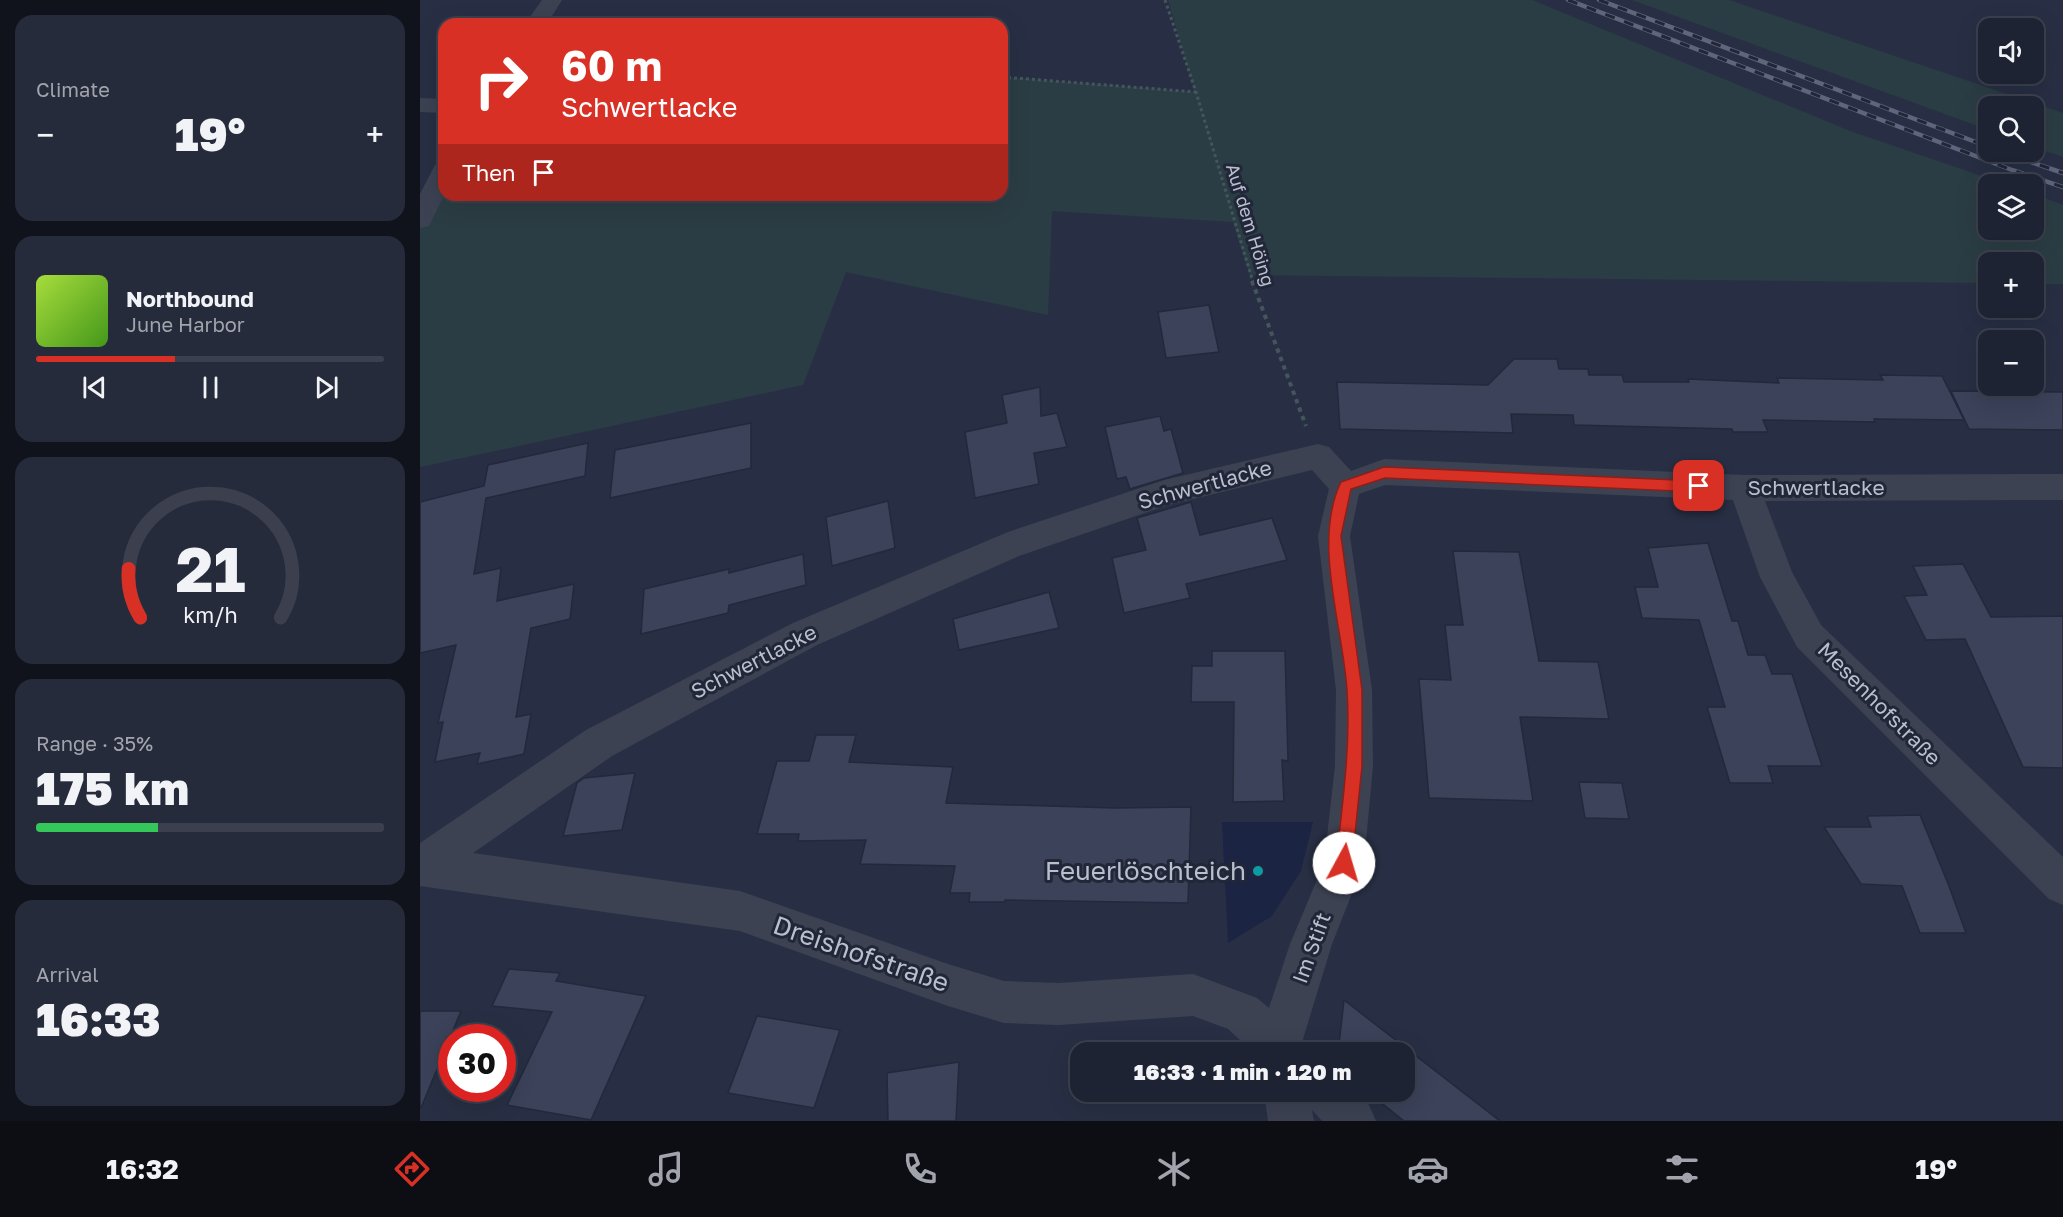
<!DOCTYPE html>
<html lang="en">
<head>
<meta charset="utf-8">
<style>
  :root { --surface:#1e2333; --page:#262b3b; --text:#f1f3f6; --muted:#a1a4ac; --line:#3c404e; --accent:#d93025 }
  body { margin:0; font-family:"Golos Text",sans-serif; background:var(--page); color:var(--text); height:100vh; display:flex; flex-direction:column; font-size:22px; white-space:nowrap }
  * { box-sizing:border-box; margin:0 }
  p { font-size:20px; color:var(--muted) }
  .icon { flex:none; width:33px; height:33px; fill:none; stroke:currentColor; stroke-width:2; stroke-linecap:round; stroke-linejoin:round }
  .map { position:relative; flex:1; overflow:hidden }
  .details { display:flex; flex-direction:column; gap:15px; padding:15px; background:#10131c; width:420px }
  .details>* { flex:none }
  .guide { position:absolute; left:18px; top:18px; width:570px; height:183px; border-radius:18px; box-shadow:0 6px 24px #0002,0 0 0 2px var(--line); background:#d93025; color:#fff; overflow:hidden }
  .tools { position:absolute; left:1558px; top:18px; display:grid; gap:12px }
  .tools a { display:grid; place-items:center; width:66px; height:66px; border-radius:12px; background:var(--surface); box-shadow:0 6px 24px #0002,0 0 0 2px var(--line); font-size:30px }
  .speed { position:absolute; left:18px; top:1024px; display:flex; gap:12px; font-size:30px; font-weight:700; text-align:center }
  .speed>* { display:grid; place-content:center; width:78px; height:78px; border-radius:50%; background:var(--surface); box-shadow:0 6px 24px #0002,0 0 0 2px var(--line); line-height:1 }
  .speed .limit { border:9px solid #d22; background:#fff; color:#111 }
  .pin { position:absolute; display:grid; place-items:center; width:51px; height:51px; color:#fff; margin:-26px; border-radius:12px; box-shadow:0 3px 9px #0006 }
  .me { position:absolute; width:66px; margin:-33px; rotate:6deg; stroke-linejoin:round; filter:drop-shadow(0 0 4px #0008) }
  .turn { display:flex; align-items:center; gap:21px; height:126px; padding:0 24px; font-size:27px }
  .turn .icon { width:78px; height:78px; stroke-width:2.5 }
  .turn b { display:block; font-size:42px; line-height:51px }
  .then { display:flex; align-items:center; height:57px; padding:0 24px; background:#0003; gap:12px; font-size:22px }
  .big { font-size:45px; font-weight:800; line-height:1.1 }
  .details .tile { flex:1; display:flex; flex-direction:column; justify-content:center; gap:9px; min-width:0; padding:0 21px; border-radius:18px; background:var(--page) }
  .details .dial { align-items:center; gap:0 }
  .dial svg { height:156px; overflow:visible; fill:none; stroke:var(--line); stroke-width:7; stroke-linecap:round; text-anchor:middle }
  .dial text { fill:var(--text); stroke:none }
  .song { display:flex; align-items:center; gap:18px }
  .cover { width:72px; height:72px; border-radius:9px; background:linear-gradient(135deg,hsl(80 70% 55%),hsl(100 70% 35%)) }
  .played { height:6px; border-radius:3px; background:linear-gradient(90deg,var(--accent) 40%,var(--line) 40%) }
  .keys { display:flex; justify-content:space-around; direction:ltr }
  .heat { display:flex; justify-content:space-between; align-items:center; font-size:33px; direction:ltr }
  .charge { height:9px; border-radius:4px; background:linear-gradient(90deg,#34c759 35%,var(--line) 0) }
  .trip { position:absolute; left:650px; top:1042px; width:345px; height:60px; border-radius:18px; background:var(--surface); box-shadow:0 6px 24px #0002,0 0 0 2px var(--line); font-weight:800; line-height:60px; text-align:center }
  .tabs { display:flex; height:96px; justify-content:space-around; align-items:center; background:#0c0e14; color:var(--muted) }
  .tabs .icon { width:42px; height:42px }
  .tabs .selected { color:var(--accent) }
  .tabs b { font-size:27px; color:var(--text) }
  main { display:flex; flex:1; min-height:0 }
  .map>svg:first-child { display:block }
  .green { fill:#2b3d44 }
  .water { fill:#1b2442 }
  .building { fill:#3b4259; stroke:#23293b; stroke-width:1.5 }
  .lines { fill:none; stroke-linecap:round; stroke-linejoin:round }
  .path-far1 { stroke:#44565c; stroke-width:3; stroke-dasharray:3 3; stroke-linecap:butt }
  .path { stroke:#44565c; stroke-width:4; stroke-dasharray:4.5 4.5; stroke-linecap:butt }
  .minor { fill:#3d4253; fill-rule:evenodd }
  .rail-casing { stroke:#5f657a; stroke-width:4.5 }
  .rail { stroke:#212739; stroke-width:3; stroke-dasharray:10; stroke-linecap:butt }
  .route { fill:#d93025; stroke:#8d1f18; stroke-width:1.5 }
  .culture-dot { fill:#0f9aa8; stroke:#212739; stroke-width:2 }
  .labels { text-anchor:middle; stroke-width:6; stroke-linejoin:round; paint-order:stroke }
  .far-street-label { font-size:18px; fill:#babecd; stroke:#212739 }
  .street-label { font-size:21px; fill:#babecd; stroke:#212739 }
  .near-poi-label { font-size:26px; fill:#babecd; stroke:#212739; text-anchor:end }
  .near-street-label { font-size:26px; fill:#babecd; stroke:#212739 }
</style>
</head>
<body>
<main>
<section class="details">
<div class="tile"><p>Climate</p>
<div class="heat"><a>−</a><b class="big">19°</b><a>+</a></div>
</div>
<div class="tile">
<div class="song"><i class="cover"></i><div><b>Northbound</b><p>June Harbor</p></div></div>
<div class="played"></div>
<div class="keys"><svg class="icon" aria-label="previous" viewBox="0 0 24 24"><path d="M18 5L8 12l10 7zM5 5v14"/></svg><svg class="icon" aria-label="pause" viewBox="0 0 24 24"><path d="M8 5v14M16 5v14"/></svg><svg class="icon" aria-label="next" viewBox="0 0 24 24"><path d="M6 5l10 7-10 7zM19 5v14"/></svg></div>
</div>
<div class="tile dial"><svg viewBox="0 0 100 80">
<path d="M14 69A42 42 0 1 1 86 69"/>
<path d="M14 69A42 42 0 0 1 8 44" stroke="#d93025"/>
<text x="50" y="56" font-size="32" font-weight="700">21</text>
<text x="50" y="72" font-size="11">km/h</text>
</svg></div>
<div class="tile"><p>Range · 35%</p><b class="big">175 km</b><div class="charge"></div></div>
<div class="tile"><p>Arrival</p><b class="big">16:33</b></div>
</section>
<div class="map">
<svg width="1643" height="1121" viewBox="0 0 1643 1121">
  <rect width="100%" height="100%" fill="#282f44"/>
  <g class="green">
    <polygon points="748,0 1112,0 1430,131 1585,184 1569,184 1569,230 1614,230 1614,194 1643,205 1643,284 1614,284 1614,262 1569,262 1569,283 830,275 813,222 632,211 628,315 426,272 383,385 0,467 0,220 24,195 582,195 582,77 775,92"/>
    <polygon points="1212,0 1309,0 1643,113 1643,157 1614,147 1614,106 1569,106 1569,130"/>
  </g>
  <polygon class="water" points="802,822 893,822 881,871 852,916 808,943"/>
  <g class="building">
    <polygon points="789,305 799,352 746,358 738,312"/>
    <polygon points="1094,359 1137,359 1139,369 1168,369 1169,375 1202,375 1204,382 1269,382 1268,379 1359,383 1357,378 1463,380 1460,375 1522,376 1544,420 1454,419 1455,422 1343,420 1348,432 1313,432 1312,429 1154,425 1153,415 1091,414 1093,433 920,429 917,382 1068,385"/>
    <polygon points="620,387 621,416 637,413 647,447 614,453 619,484 555,498 545,432 587,423 582,395"/>
    <polygon points="1531,391 1643,392 1643,430 1549,429"/>
    <polygon points="740,416 744,431 751,429 763,473 710,489 706,477 697,479 685,427"/>
    <polygon points="331,423 331,468 190,498 195,450"/>
    <polygon points="168,443 165,476 66,498 54,574 81,568 77,601 154,584 150,619 111,628 96,717 111,714 104,754 57,764 60,753 15,762 23,722 18,723 36,645 0,653 0,502 64,486 68,465"/>
    <polygon points="468,501 475,548 412,566 406,517"/>
    <polygon points="771,502 780,535 852,518 867,560 766,584 770,598 704,613 692,558 726,550 717,518"/>
    <polygon points="1288,543 1312,621 1318,621 1328,655 1345,655 1352,674 1372,674 1402,766 1348,766 1353,783 1310,783 1287,707 1305,707 1279,620 1222,618 1215,587 1238,587 1228,548"/>
    <polygon points="1033,551 1099,552 1119,661 1178,662 1189,719 1100,717 1113,801 1009,798 999,679 1031,680 1025,625 1043,625"/>
    <polygon points="383,554 386,585 309,605 308,613 221,634 224,589 309,569 309,573"/>
    <polygon points="1543,564 1571,617 1643,616 1643,768 1603,767 1545,639 1506,640 1484,596 1507,595 1493,566"/>
    <polygon points="629,592 639,628 539,650 533,619"/>
    <polygon points="792,651 865,651 868,761 862,760 864,801 813,802 814,702 771,702 772,666 792,666"/>
    <polygon points="396,735 436,735 429,762 533,767 526,803 695,808 771,807 768,903 585,900 585,902 549,902 550,893 530,893 535,866 440,864 446,840 378,841 379,834 337,834 357,761 389,761"/>
    <polygon points="215,773 202,830 143,836 157,783 164,778"/>
    <polygon points="1159,782 1202,783 1209,819 1165,818"/>
    <polygon points="1500,815 1529,886 1546,933 1500,933 1482,886 1441,884 1404,827 1451,827 1447,816"/>
    <polygon points="89,969 140,973 136,981 226,996 171,1120 87,1105 132,1012 72,1006"/>
    <polygon points="924,1000 1080,1121 984,1121 948,1092 984,1092 984,1053 918,1053"/>
    <polygon points="0,1011 41,1011 1,1108 0,1108"/>
    <polygon points="337,1016 420,1030 394,1108 308,1093"/>
    <polygon points="539,1062 536,1121 468,1121 467,1073"/>
  </g>
  <g class="lines">
    <g class="path-far1">
      <polyline points="745,0 776,92 833,282"/>
      <polyline points="582,77 776,92"/>
    </g>
    <polyline class="path" points="832,281 886,426"/>
    <g class="minor">
      <polygon points="122,0 142,0 127,24 105,24"/>
      <polygon points="0,98 24,99 24,113 0,112"/>
      <polygon points="24,162 24,195 9,226 0,228 0,194 15,165"/>
      <path d="M898,444L909,447L931,471L964,459L1324,475L1643,474V500L1345,501L1372,572L1401,625L1643,857V905L1629,899L1377,647L1340,577L1313,500L965,485L939,494L930,536L952,690L953,766L944,863L912,944L883,1039L889,1053H834L808,1029L773,1016L639,1025L584,1023L528,1006L320,931L0,886V843L166,730L373,623L588,532L744,480ZM892,470L909,489L898,536L916,690L915,766L904,863L870,944L849,1008L837,998L773,974L639,983L584,981L528,964L320,891L53,853L192,756L397,645L599,556L745,506Z"/>
      <polygon points="844,1092 936,1092 949,1105 956,1121 902,1121 892,1110 894,1121 848,1121"/>
    </g>
    <defs>
      <g id="rail">
        <polyline points="1148,0 1592,170 1643,187"/>
        <polyline points="1179,0 1569,147"/>
        <polyline points="1582,152 1643,173"/>
      </g>
    </defs>
    <use href="#rail" class="rail-casing"/>
    <use href="#rail" class="rail"/>
  </g>
  <path class="route" d="M964,467L1279,481L1286,486L1279,492L965,478L931,489L921,536L942,690V766L932,863L930,868L924,871L918,868L916,863C922,806 931,747 927,690C923,627 892,541 921,482Z"/>
  <circle class="culture-dot" cx="838" cy="871" r="6"/>
  <g class="labels">
    <g class="far-street-label">
      <text transform="translate(830 225) rotate(73)" y="6">Auf dem Höing</text>
    </g>
    <g class="street-label">
      <text transform="translate(785 485) rotate(-15)" y="7">Schwertlacke</text>
      <text x="1396" y="495">Schwertlacke</text>
      <text transform="translate(334 662) rotate(-27)" y="7">Schwertlacke</text>
      <text transform="translate(1459 704) rotate(45)" y="7">Mesenhofstraße</text>
      <text transform="translate(892 948) rotate(-70)" y="7">Im Stift</text>
    </g>
    <g class="near-poi-label">
      <text x="826" y="880">Feuerlöschteich</text>
    </g>
    <g class="near-street-label">
      <text transform="translate(441 954) rotate(19)" y="9">Dreishofstraße</text>
    </g>
  </g>
</svg>
<div class="tools">
<a><svg class="icon" aria-label="sound" viewBox="0 0 24 24"><path d="M4 9h4l5-4v14l-5-4H4zM17 9q2 3 0 6"/></svg></a>
<a><svg class="icon" aria-label="search" viewBox="0 0 24 24"><circle cx="10" cy="10" r="6"/><path d="M15 15l6 6"/></svg></a>
<a><svg class="icon" aria-label="layers" viewBox="0 0 24 24"><path d="M12 4l9 5-9 5-9-5zM3 14l9 5 9-5"/></svg></a>
<a>+</a>
<a>−</a>
</div>
<div class="speed"><div class="limit">30</div></div>
<div class="pin" style="left:1279px;top:486px;background:#d93025"><svg class="icon" aria-label="arrive" viewBox="0 0 24 24"><path d="M6 21V4h12l-3 4 3 4H6"/></svg></div>
<svg class="me" style="left:924px;top:863px" viewBox="-20 -20 40 40"><circle r="19" fill="#fff"/><path d="M0-13L10 11 0 6-10 11z" fill="#d93025"/></svg>
<div class="trip">16:33 · 1 min · 120 m</div>
<div class="guide">
<div class="turn"><svg class="icon" aria-label="right" viewBox="0 0 24 24"><path d="M7 20v-9h11M14 6l5 5-5 5"/></svg><div><b>60 m</b>Schwertlacke</div></div>
<div class="then">Then<svg class="icon" aria-label="arrive" viewBox="0 0 24 24"><path d="M6 21V4h12l-3 4 3 4H6"/></svg></div>
</div>
</div>
</main>
<nav class="tabs">
<b>16:32</b>
<svg class="icon selected" aria-label="directions" viewBox="0 0 24 24"><path d="M12 3l9 9-9 9-9-9zM9 14v-3h6M13 9l2 2-2 2"/></svg>
<svg class="icon" aria-label="music" viewBox="0 0 24 24"><path d="M9 18V5l10-2v13"/><circle cx="6" cy="18" r="3"/><circle cx="16" cy="16" r="3"/></svg>
<svg class="icon" aria-label="phone" viewBox="0 0 24 24"><path d="M5 4h4l2 5-3 2q2 4 5 5l2-3 5 2v4C11 20 4 13 5 4z"/></svg>
<svg class="icon" aria-label="climate" viewBox="0 0 24 24"><path d="M12 3v18M4 7l16 10M4 17L20 7"/></svg>
<svg class="icon" aria-label="car" viewBox="0 0 24 24"><path d="M5 17H2v-5l4-1 3-4h7l3 4 3 1v5h-3M9 17h6M6 11h13"/><circle cx="7" cy="17" r="2"/><circle cx="17" cy="17" r="2"/></svg>
<svg class="icon" aria-label="filters" viewBox="0 0 24 24"><path d="M4 7h16M4 17h16"/><circle cx="9" cy="7" r="2"/><circle cx="15" cy="17" r="2"/></svg>
<b>19°</b>
</nav>
</body>
</html>
